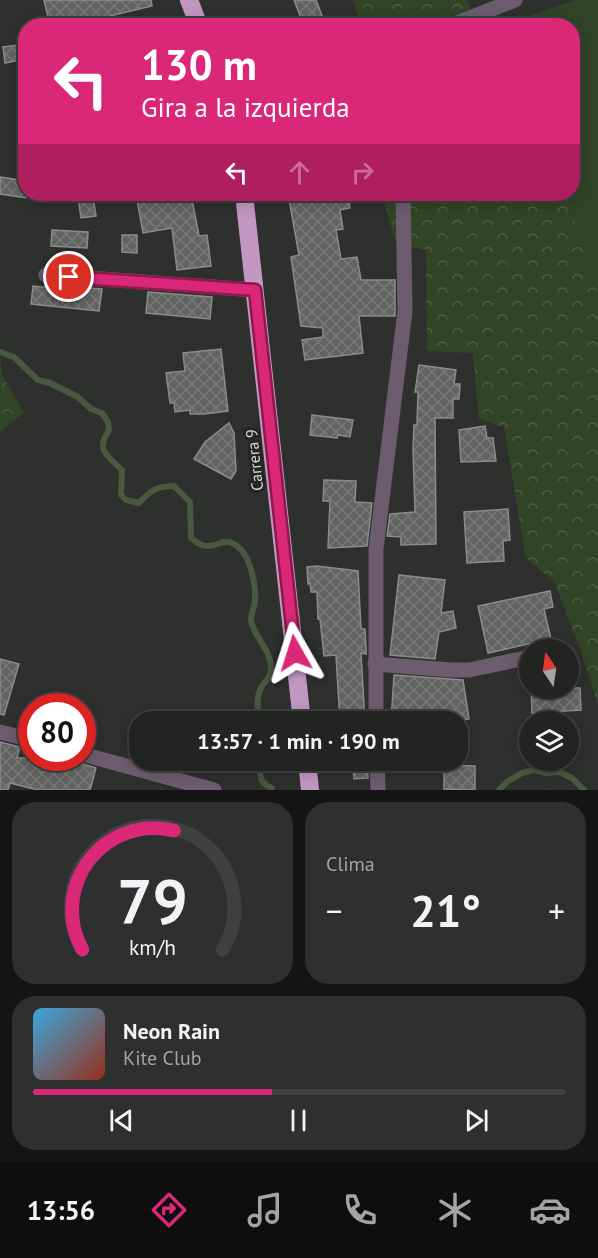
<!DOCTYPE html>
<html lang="es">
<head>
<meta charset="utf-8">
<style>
  :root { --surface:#222422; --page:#2e302f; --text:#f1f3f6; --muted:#a2a4a5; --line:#3f4140; --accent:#db2777 }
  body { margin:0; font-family:"PT Sans",sans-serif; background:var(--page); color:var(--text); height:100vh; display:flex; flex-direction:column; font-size:22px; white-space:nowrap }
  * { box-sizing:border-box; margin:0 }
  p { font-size:20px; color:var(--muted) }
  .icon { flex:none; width:33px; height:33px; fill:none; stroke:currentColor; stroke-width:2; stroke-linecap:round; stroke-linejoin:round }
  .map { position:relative; height:790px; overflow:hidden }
  .drawer { display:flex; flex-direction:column; gap:12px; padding:12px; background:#131413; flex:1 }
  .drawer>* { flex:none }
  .guide { position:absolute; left:18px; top:18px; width:562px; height:183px; border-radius:24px; box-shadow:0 3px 15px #0003,0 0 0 2px var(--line); background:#db2777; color:#fff; overflow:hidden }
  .needle { width:39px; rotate:347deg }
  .tools { position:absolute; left:519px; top:639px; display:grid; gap:12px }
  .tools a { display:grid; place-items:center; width:60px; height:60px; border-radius:50%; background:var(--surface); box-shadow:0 3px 15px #0003,0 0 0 2px var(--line); font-size:30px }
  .speed { position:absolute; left:18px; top:693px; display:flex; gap:12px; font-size:30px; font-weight:700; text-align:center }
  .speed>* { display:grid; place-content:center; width:78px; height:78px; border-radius:50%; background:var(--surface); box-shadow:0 3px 15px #0003,0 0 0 2px var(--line); line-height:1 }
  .speed .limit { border:9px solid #d22; background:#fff; color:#111 }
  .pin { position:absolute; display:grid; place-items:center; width:51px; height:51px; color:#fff; margin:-26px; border:3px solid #fff; border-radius:50%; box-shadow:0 2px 6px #0007 }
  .me { position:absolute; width:66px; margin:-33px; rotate:354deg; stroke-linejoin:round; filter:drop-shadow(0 0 4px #0008) }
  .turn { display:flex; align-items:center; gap:21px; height:126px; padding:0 24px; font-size:27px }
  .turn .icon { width:78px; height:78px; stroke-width:2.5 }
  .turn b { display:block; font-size:42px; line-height:51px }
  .lanes { display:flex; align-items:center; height:57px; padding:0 24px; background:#0003; justify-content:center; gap:30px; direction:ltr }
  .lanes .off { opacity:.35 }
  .big { font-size:45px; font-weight:800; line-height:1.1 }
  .drawer .widget { flex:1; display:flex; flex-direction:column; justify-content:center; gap:9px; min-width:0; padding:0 21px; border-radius:24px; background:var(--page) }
  .drawer .dial { align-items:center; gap:0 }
  .dial svg { height:156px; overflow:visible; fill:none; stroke:var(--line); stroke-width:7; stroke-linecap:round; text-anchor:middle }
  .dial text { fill:var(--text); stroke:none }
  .song { display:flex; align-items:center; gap:18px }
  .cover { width:72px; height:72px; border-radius:9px; background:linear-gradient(135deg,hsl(200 70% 55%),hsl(10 70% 35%)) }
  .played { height:6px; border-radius:3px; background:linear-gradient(90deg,var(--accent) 45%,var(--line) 45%) }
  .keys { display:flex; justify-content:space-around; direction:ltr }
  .heat { display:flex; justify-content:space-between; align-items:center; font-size:33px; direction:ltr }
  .drawer .tiles { flex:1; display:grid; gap:12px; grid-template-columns:1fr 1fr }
  .widget:last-child { grid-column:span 2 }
  .trip { position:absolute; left:129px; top:711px; width:339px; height:60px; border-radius:24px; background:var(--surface); box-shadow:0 3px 15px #0003,0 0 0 2px var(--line); font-weight:800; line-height:60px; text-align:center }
  .menu { display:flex; height:96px; justify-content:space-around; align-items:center; background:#0e0e0e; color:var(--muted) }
  .menu .icon { width:42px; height:42px }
  .menu .current { color:var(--accent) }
  .menu b { font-size:27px; color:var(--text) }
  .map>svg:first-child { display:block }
  .green { fill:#314426 }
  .forest { fill:url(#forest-crowns) }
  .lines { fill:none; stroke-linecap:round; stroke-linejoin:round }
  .stream { stroke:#495841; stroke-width:6 }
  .building { fill:url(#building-cross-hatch); stroke:#8a8c89; stroke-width:1.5 }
  .street { stroke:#6d5c6d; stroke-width:15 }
  .highway { stroke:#c297c2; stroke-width:18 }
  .route-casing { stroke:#8e194d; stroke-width:15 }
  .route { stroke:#db2777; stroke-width:10 }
  .labels { text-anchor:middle; stroke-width:6; stroke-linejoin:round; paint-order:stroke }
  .street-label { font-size:16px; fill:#dadcda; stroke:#242623 }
</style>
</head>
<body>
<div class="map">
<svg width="598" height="790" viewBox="0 0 598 790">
  <defs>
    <pattern id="forest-crowns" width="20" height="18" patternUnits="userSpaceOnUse" patternTransform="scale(1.5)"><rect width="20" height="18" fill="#314426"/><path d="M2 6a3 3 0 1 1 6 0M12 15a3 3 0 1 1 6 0" fill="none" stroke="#4e5e45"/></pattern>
    <pattern id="building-cross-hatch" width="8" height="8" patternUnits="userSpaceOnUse" patternTransform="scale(1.5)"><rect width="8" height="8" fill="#626461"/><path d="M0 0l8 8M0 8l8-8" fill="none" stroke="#787a77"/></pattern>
  </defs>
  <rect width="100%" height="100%" fill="#2e302d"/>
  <polygon class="green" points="575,0 598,0 598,295 572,213 569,194 573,194 573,26 501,26"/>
  <g class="forest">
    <polygon points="353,0 467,0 478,25 361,25"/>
    <polygon points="382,194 569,194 572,213 598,295 598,704 583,657 555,583 526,558 504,427 479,419 473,353 427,351 426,250 396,243"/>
    <polygon points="0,353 2,375 24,413 0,432"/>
  </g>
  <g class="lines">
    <g class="stream">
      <path d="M0,352L14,357L38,380L50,383L78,397L91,409L102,413L108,422L109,430C95,451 108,456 122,470L121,495L126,500L139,503C151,490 157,486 174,486L190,502L191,538C196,542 201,546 207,546C219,547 224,536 237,546C251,556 256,586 255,602C254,608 251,613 251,620C253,637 273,651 271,670C270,678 266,680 262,686C256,695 257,712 260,722"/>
      <path d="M260,760C260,773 258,783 272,788"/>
      <polyline points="499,790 508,781 522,773 534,770 546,773 559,772 572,778 584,790"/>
    </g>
  </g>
  <g class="building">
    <polygon points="44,0 151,0 152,6 68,26 50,26"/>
    <polygon points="294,0 316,0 326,26 304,26"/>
    <polygon points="26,44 26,59 5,63 3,47"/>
    <polygon points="0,177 26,181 26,198 0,194"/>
    <polygon points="136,194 191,194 199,236 207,235 211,266 177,270 172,228 143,233"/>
    <polygon points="288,194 347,194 350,208 340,210 343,229 336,230 341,259 357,257 361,280 395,280 395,316 359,316 363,353 305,360 302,340 323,337 323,328 301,326 291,257 299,255"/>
    <polygon points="93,196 96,216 81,218 78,198"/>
    <polygon points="52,230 88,232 87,248 51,246"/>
    <polygon points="122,235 137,235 137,253 122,252"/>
    <polygon points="33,286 77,291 77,287 102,289 99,311 31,304"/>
    <polygon points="148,292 212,297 210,319 146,313"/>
    <polygon points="221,349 228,411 204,414 190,414 190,410 175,412 174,403 170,403 166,373 185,371 183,353"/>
    <polygon points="419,365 456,370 454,384 460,384 459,399 453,399 453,418 435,418 436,544 401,545 401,537 387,536 390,514 415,512 413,449 414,425 417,425 418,392 415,392"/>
    <polygon points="312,415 353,420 350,437 338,435 337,438 310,435"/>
    <polygon points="229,423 234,433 236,471 231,479 194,459 205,442"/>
    <polygon points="485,426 487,438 493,438 496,461 461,462 459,430"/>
    <polygon points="324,480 356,481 355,502 372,503 367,546 328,548 330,501 323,501"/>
    <polygon points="508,509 510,540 503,541 504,561 467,563 464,512"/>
    <polygon points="317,566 358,571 361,629 365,629 366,648 366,654 361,653 365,722 340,722 336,655 324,656 320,619 318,619 317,592 311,592 310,583 308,584 307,567"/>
    <polygon points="399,575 445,580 441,613 453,611 456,628 439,632 435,659 390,655"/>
    <polygon points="550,591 553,607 544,609 551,639 488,653 478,606"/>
    <polygon points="0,659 19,664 4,715 0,714"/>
    <polygon points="394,675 463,680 469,719 451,722 391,722"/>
    <polygon points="531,688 580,688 581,710 532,713"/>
    <polygon points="0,742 20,747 17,758 63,758 96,768 90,790 38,790 10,783 8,790 0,790"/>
    <polygon points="352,760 367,760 368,778 354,779"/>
    <polygon points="444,765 475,766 475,790 444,789"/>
  </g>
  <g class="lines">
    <g class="street">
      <polyline points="450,26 515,0"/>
      <polyline points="46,275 255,290"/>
      <polyline points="375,664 451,670 469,670 530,657"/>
      <polyline points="376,722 376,549 405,311 403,194"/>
      <polyline points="0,732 32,740"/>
      <polyline points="82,754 214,790"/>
      <polyline points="377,760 378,790"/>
    </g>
    <g class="highway">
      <polyline points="189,0 199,26"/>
      <polyline points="244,194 302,722"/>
      <polyline points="307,760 310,790"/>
    </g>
  </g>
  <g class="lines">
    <defs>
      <polyline id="route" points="69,277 255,290 295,653"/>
    </defs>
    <use href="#route" class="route-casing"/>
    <use href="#route" class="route"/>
  </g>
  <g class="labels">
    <g class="street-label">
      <text transform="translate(254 460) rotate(-96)" y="6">Carrera 9</text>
    </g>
  </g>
</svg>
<div class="tools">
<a><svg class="needle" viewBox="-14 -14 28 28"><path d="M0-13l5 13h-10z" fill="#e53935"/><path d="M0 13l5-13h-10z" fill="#a2a4a5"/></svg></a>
<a><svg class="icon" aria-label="layers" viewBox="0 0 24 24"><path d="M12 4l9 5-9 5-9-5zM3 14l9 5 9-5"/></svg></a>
</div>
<div class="speed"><div class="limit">80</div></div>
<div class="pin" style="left:69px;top:277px;background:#d93025"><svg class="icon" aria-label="arrive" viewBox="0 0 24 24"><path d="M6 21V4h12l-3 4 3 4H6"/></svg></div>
<svg class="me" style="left:295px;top:653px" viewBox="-20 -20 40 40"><path d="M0-17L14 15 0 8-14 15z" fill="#db2777" stroke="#fff" stroke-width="4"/></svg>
<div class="trip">13:57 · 1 min · 190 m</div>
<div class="guide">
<div class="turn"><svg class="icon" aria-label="left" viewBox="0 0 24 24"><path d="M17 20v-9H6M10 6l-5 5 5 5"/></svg><div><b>130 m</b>Gira a la izquierda</div></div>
<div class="lanes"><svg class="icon" aria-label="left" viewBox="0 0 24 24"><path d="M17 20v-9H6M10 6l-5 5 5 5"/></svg><svg class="icon off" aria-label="ahead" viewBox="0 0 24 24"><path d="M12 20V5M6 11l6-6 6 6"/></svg><svg class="icon off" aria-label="right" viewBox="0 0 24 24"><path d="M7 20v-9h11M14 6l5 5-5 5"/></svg></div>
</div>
</div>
<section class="drawer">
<div class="tiles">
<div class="widget dial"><svg viewBox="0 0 100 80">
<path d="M14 69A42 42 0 1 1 86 69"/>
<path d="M14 69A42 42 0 0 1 61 8" stroke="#db2777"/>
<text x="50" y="56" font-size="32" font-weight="700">79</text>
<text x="50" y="72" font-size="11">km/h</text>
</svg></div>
<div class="widget"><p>Clima</p>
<div class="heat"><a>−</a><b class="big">21°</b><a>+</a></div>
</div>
<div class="widget">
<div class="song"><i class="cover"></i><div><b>Neon Rain</b><p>Kite Club</p></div></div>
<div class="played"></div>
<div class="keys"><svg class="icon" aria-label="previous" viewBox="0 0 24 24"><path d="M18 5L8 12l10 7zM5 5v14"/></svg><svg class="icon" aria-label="pause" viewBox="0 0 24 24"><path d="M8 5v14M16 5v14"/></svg><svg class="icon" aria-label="next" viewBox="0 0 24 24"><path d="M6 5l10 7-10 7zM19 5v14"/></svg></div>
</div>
</div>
</section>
<nav class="menu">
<b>13:56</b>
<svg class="icon current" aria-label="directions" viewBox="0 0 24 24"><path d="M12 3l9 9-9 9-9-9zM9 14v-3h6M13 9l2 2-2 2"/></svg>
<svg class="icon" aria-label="music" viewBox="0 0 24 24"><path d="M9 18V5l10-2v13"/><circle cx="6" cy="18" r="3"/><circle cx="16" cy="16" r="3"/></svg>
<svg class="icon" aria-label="phone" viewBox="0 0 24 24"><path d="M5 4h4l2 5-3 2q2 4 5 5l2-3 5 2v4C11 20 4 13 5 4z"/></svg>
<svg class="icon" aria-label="climate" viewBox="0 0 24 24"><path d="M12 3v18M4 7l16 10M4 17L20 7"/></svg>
<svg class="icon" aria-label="car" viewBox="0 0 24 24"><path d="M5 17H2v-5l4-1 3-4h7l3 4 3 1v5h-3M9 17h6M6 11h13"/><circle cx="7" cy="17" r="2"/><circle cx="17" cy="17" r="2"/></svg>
</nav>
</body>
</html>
